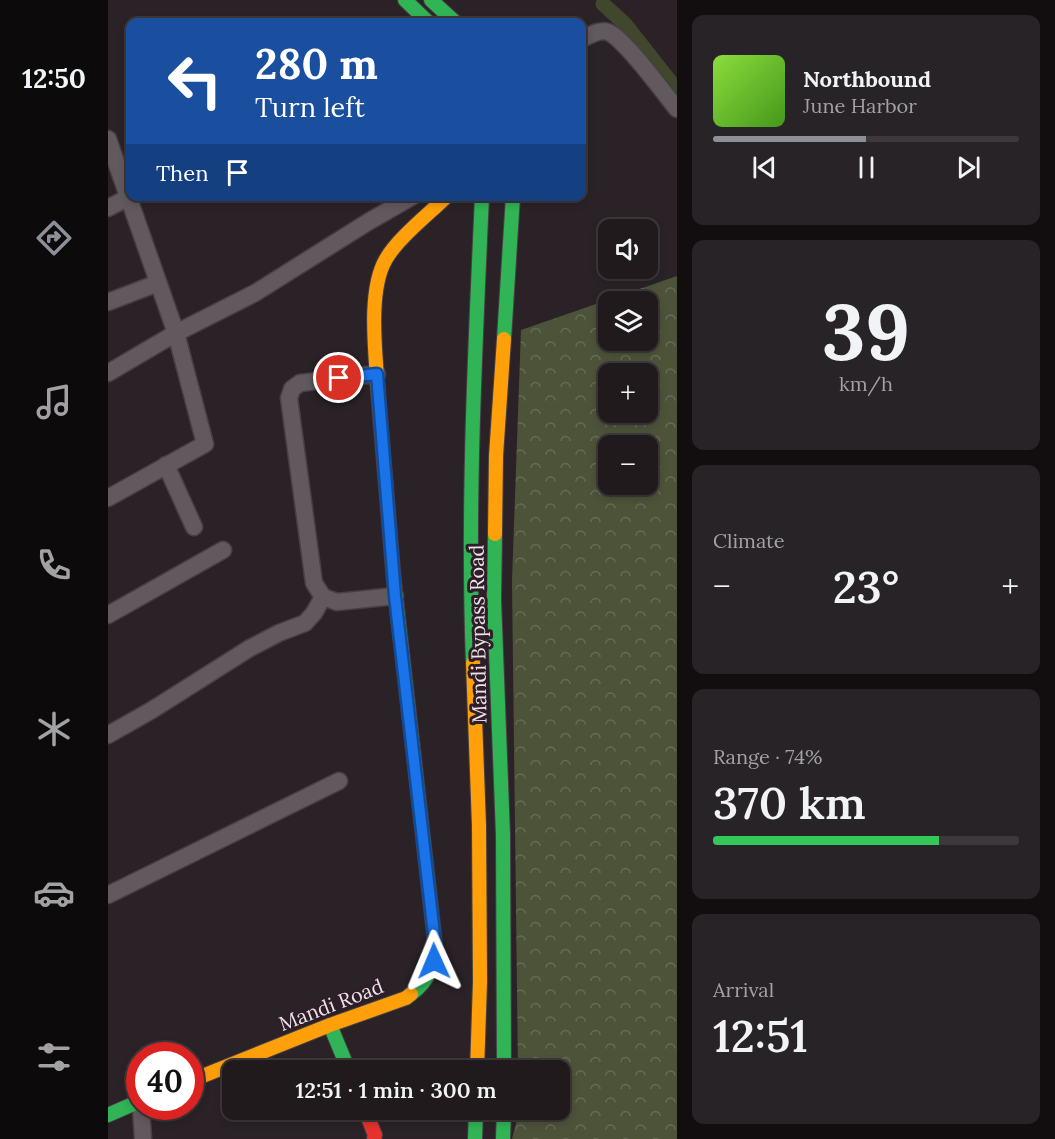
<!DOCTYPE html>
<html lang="en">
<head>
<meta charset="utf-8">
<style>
  :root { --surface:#201a1d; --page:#282326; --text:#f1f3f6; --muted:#a2a1a4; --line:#3d383b; --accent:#8c9099 }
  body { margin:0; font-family:Lora,serif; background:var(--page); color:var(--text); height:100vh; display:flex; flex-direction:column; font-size:22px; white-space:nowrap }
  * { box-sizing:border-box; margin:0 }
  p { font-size:20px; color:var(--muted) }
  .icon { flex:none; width:33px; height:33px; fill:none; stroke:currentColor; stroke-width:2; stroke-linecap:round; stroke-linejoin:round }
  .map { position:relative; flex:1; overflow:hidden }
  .side { display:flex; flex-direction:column; gap:15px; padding:15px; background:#120e10; width:378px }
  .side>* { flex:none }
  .banner { position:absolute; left:18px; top:18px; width:460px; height:183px; border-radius:12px; box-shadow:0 3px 9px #0003,0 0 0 2px var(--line); background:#1a4fa0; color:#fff; overflow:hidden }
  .tools { position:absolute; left:490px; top:219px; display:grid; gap:12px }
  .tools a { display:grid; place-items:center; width:60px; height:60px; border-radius:12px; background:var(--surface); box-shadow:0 3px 9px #0003,0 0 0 2px var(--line); font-size:30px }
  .speed { position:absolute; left:18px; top:1042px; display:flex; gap:12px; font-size:30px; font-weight:700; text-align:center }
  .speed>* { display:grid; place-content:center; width:78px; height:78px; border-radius:50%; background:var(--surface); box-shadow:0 3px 9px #0003,0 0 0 2px var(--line); line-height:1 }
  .speed .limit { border:9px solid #d22; background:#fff; color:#111 }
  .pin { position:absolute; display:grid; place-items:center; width:51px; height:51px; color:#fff; margin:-26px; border:3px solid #fff; border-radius:50%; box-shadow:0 2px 6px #0007 }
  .me { position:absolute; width:66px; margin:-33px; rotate:359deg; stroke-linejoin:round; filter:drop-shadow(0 0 4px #0008) }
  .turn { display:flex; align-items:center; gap:21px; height:126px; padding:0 30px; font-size:27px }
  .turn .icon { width:78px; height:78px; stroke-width:2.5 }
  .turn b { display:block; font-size:42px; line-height:51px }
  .then { display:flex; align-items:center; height:57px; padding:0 30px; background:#0003; gap:12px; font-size:22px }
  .big { font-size:45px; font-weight:600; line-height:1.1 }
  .side .tile { flex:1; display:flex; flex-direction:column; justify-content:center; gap:9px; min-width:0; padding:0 21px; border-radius:12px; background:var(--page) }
  .side .dial { align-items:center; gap:0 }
  .dial b { font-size:78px; line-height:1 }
  .song { display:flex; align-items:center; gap:18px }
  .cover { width:72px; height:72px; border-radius:9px; background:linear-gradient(135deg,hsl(90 70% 55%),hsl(100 70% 35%)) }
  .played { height:6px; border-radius:3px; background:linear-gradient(90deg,var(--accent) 50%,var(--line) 50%) }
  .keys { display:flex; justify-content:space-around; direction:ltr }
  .heat { display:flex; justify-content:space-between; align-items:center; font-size:33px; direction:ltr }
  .charge { height:9px; border-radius:4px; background:linear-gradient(90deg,#34c759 74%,var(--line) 0) }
  .trip { position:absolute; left:114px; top:1060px; width:348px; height:60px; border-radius:12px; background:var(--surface); box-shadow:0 3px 9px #0003,0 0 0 2px var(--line); font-weight:600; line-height:60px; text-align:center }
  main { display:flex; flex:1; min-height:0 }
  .dock { display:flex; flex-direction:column; width:108px; justify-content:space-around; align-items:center; background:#0d0a0c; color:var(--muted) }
  .dock .icon { width:42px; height:42px }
  .dock .selected { color:var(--accent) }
  .dock b { font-size:27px; color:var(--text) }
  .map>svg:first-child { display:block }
  .forest { fill:url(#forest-crowns); fill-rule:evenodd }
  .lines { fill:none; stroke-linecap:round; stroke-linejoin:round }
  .canal { stroke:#41472c; stroke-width:15 }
  .street-casing { stroke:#463f43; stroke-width:19 }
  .fast-casing { stroke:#463f43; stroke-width:16 }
  .slow-casing { stroke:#463f43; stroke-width:16 }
  .jam-casing { stroke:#463f43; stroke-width:16 }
  .street { stroke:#61595e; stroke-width:16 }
  .fast { stroke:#30b455; stroke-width:14 }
  .slow { stroke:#ff9f0a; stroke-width:14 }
  .jam { stroke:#e5322d; stroke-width:14 }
  .route-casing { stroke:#114b97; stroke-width:15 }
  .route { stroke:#1a73e8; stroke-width:10 }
  .labels { text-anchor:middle; stroke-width:6; stroke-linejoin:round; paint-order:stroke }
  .street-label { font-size:20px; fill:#eee2e9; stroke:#2e1e28 }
</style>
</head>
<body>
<main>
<nav class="dock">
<b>12:50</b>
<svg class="icon selected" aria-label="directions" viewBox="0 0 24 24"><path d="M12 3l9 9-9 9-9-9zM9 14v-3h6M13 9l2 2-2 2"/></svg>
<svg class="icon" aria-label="music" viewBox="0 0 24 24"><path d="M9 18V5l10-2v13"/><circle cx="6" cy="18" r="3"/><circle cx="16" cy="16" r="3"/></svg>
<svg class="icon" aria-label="phone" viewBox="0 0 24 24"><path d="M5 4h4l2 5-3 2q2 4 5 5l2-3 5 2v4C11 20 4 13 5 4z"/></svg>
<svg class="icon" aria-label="climate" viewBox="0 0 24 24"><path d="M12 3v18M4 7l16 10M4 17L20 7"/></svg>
<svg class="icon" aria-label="car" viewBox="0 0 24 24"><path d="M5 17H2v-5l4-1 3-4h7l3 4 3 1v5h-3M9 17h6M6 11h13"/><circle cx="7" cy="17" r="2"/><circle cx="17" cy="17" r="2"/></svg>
<svg class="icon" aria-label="filters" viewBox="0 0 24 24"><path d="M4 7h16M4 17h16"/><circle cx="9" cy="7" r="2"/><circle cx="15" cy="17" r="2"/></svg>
</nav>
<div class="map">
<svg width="569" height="1139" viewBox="0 0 569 1139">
  <defs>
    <pattern id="forest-crowns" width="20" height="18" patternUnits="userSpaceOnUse" patternTransform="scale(1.5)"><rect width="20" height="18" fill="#4d5339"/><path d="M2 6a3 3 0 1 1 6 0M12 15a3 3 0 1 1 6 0" fill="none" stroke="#676b56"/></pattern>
  </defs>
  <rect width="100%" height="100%" fill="#2a2227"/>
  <path class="forest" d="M569,276V1139H404L410,1115V1110H452V1071H410L404,581L413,330ZM501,302H540V340H501ZM501,374H540V412H501ZM501,446H540V484H501Z"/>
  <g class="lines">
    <polyline class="canal" points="495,4 516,23 569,90"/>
    <defs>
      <g id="street">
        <path d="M474,39C482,35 492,29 500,32C517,39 556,93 569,109"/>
        <polyline points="0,139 68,333 97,444 0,498"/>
        <polyline points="0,208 21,197"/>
        <polyline points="0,302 50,283"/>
        <polyline points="0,373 68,333 147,293 260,222 305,196"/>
        <polyline points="269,374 192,383 184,389 181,398 206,583 215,597 229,602 287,596"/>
        <polyline points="58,465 86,527"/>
        <polyline points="0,615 115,550"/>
        <polyline points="0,735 44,710 142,648 171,633 197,623 206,613 215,597"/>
        <polyline points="0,895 231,781"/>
        <polyline points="33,1107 35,1139"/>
      </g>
      <g id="fast">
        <polyline points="297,0 320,22"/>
        <polyline points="323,0 347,22"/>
        <polyline points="396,339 405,196"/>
        <polyline points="387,534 386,599 395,835 396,1071"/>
        <path d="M286,582L327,943C326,965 322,980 303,994"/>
        <path d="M365,663C359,508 367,352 374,196"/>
        <polyline points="222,1025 241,1071"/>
        <polyline points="0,1115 32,1101"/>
        <polyline points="367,1139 368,1110"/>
        <polyline points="395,1139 396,1110"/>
      </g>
      <g id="slow">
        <path d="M270,392C268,356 259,291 278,259C290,238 321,214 339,196"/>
        <polyline points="387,534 388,456 396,339"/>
        <polyline points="365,663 371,826 372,982 369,1071"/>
        <polyline points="82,1081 222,1025 298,998 303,994"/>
      </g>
      <g id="jam">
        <polyline points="270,392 286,582"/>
        <polyline points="257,1110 267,1135 266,1139"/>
      </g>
    </defs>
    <use href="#street" class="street-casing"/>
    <use href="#fast" class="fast-casing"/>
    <use href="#slow" class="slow-casing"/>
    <use href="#jam" class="jam-casing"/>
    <use href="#street" class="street"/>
    <use href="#fast" class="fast"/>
    <use href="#slow" class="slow"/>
    <use href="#jam" class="jam"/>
  </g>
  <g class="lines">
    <defs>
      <polyline id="route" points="231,378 269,374 287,596 327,943 326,961"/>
    </defs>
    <use href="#route" class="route-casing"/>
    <use href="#route" class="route"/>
  </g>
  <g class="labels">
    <g class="street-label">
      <text transform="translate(370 634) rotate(-91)" y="7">Mandi Bypass Road</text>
      <text transform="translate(223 1005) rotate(-21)" y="7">Mandi Road</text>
    </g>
  </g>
</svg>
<div class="tools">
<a><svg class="icon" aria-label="sound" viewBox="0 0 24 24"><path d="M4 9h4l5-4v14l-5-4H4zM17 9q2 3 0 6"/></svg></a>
<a><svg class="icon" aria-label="layers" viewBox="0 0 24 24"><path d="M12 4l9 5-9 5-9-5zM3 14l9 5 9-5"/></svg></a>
<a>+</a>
<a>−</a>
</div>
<div class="speed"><div class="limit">40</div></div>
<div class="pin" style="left:231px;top:378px;background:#d93025"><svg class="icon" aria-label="arrive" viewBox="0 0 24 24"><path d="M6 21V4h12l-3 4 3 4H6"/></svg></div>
<svg class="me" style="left:326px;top:961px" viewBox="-20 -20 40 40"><path d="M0-17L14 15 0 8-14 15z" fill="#1a73e8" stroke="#fff" stroke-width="4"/></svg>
<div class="trip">12:51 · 1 min · 300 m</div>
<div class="banner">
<div class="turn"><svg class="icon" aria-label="left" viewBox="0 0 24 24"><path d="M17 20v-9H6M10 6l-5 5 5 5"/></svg><div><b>280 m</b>Turn left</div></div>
<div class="then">Then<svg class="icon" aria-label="arrive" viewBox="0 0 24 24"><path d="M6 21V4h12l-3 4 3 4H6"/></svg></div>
</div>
</div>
<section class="side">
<div class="tile">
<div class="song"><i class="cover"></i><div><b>Northbound</b><p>June Harbor</p></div></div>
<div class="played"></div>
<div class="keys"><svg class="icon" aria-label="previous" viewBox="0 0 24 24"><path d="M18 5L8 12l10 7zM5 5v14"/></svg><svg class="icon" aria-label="pause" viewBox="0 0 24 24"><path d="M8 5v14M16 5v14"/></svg><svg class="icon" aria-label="next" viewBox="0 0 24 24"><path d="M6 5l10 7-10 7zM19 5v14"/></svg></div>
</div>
<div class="tile dial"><b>39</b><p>km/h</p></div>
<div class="tile"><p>Climate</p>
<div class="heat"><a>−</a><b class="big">23°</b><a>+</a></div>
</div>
<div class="tile"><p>Range · 74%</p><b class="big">370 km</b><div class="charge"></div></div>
<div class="tile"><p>Arrival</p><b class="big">12:51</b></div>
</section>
</main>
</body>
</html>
